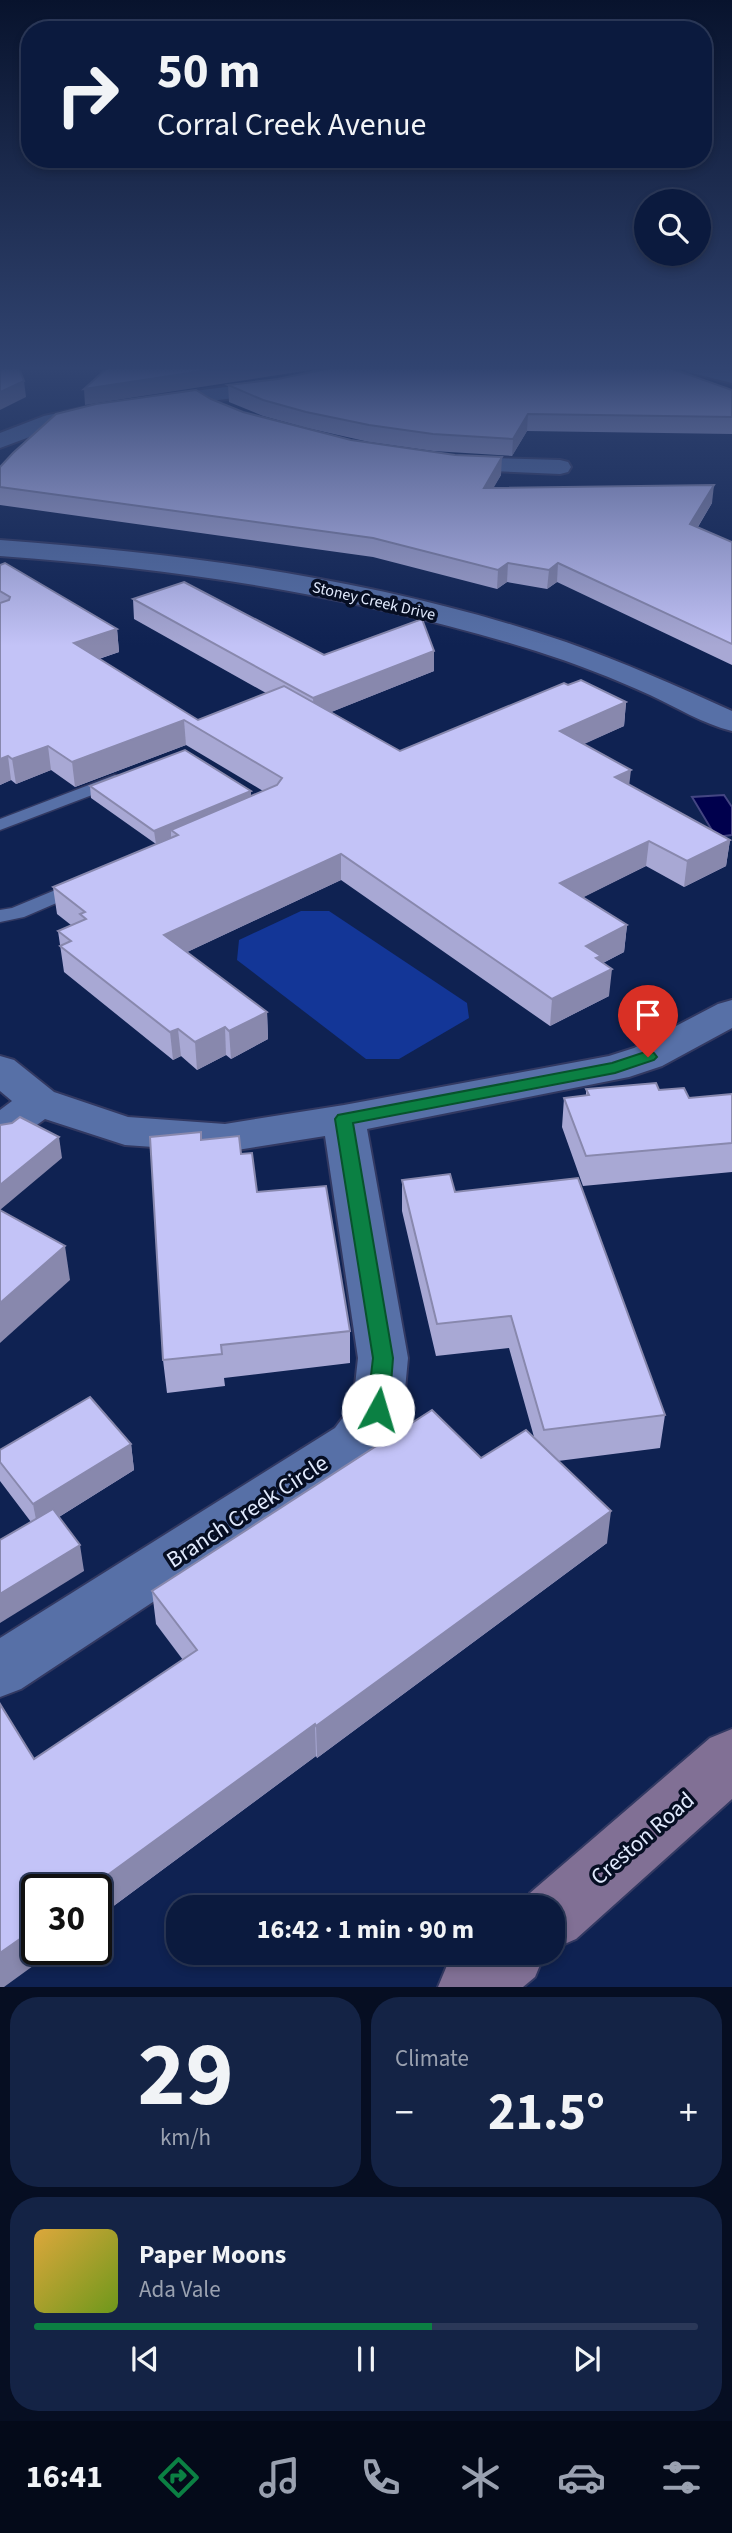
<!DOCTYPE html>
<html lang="en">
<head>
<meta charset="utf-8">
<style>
  :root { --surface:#0b1a3e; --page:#142345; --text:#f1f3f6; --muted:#9aa1b0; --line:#2b3858; --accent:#0b8043 }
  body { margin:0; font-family:"Source Sans 3",sans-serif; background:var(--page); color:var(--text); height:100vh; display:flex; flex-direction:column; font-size:26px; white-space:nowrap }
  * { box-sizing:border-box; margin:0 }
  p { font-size:23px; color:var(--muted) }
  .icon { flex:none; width:38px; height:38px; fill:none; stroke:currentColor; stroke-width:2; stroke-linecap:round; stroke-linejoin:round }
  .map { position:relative; height:1987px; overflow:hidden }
  .details { display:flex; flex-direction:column; gap:10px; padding:10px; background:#060e22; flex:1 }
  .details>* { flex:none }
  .guide { position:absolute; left:21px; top:21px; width:691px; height:147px; border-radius:28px; box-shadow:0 4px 10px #0003,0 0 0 2px var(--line); background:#0b1a3e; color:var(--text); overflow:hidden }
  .fabs { position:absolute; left:634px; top:189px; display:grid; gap:14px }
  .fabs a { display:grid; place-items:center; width:77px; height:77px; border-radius:50%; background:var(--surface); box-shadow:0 4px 10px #0003,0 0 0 2px var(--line); font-size:35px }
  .speed { position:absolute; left:21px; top:1874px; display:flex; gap:14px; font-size:35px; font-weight:700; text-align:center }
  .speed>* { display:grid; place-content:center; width:91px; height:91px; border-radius:50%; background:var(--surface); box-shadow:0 4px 10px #0003,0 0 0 2px var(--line); line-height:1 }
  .speed .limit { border:4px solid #111; border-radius:10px; background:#fff; color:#111 }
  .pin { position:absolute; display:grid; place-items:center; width:60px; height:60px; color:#fff; margin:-72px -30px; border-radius:50% 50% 50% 0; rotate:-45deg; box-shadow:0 0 7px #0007 }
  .pin .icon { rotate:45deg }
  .me { position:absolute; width:77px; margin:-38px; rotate:6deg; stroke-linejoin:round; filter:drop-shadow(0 0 5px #0008) }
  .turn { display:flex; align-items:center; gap:24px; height:147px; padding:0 21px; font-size:32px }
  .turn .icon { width:91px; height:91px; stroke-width:2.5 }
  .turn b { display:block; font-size:49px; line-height:60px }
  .big { font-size:52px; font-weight:700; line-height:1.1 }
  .details .widget { flex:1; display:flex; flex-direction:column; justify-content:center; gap:10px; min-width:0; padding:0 24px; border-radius:28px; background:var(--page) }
  .details .dial { align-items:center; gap:0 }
  .dial b { font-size:91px; line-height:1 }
  .song { display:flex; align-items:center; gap:21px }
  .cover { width:84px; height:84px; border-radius:10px; background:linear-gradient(135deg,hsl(40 70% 55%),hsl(80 70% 35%)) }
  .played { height:7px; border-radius:4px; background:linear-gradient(90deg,var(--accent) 60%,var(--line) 60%) }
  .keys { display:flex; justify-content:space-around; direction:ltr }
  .heat { display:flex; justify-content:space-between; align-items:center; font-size:38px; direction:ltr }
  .details .tiles { flex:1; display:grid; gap:10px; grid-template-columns:1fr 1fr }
  .widget:last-child { grid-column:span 2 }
  .trip { position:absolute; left:166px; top:1895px; width:399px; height:70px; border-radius:28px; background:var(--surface); box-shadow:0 4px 10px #0003,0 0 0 2px var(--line); font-weight:700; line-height:70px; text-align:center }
  .tab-bar { display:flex; height:112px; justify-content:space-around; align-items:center; background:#040a19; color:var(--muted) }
  .tab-bar .icon { width:49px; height:49px }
  .tab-bar .selected { color:var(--accent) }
  .tab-bar b { font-size:32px; color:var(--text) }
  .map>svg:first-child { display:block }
  .green { fill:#133697 }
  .water { fill:#00004d; stroke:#444682; stroke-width:2 }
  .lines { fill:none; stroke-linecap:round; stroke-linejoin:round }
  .service-casing { stroke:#323962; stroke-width:3 }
  .minor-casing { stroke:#323962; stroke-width:4 }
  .tertiary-casing { stroke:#323962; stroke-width:4 }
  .secondary-casing { stroke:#323962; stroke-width:4 }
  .service { fill:#5770a7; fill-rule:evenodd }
  .minor { fill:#5770a7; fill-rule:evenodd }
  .tertiary { fill:#5770a7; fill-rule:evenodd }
  .secondary { fill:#817095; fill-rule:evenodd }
  .wall { fill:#a8a8d4 }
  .shaded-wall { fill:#8888ad }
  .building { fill:#c3c3f7; stroke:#8888ad; stroke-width:2 }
  .route { fill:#0b8043; stroke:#07532c; stroke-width:2 }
  .labels { text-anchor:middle; stroke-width:7; stroke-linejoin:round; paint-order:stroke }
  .far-street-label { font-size:16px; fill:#e1eafd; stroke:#060e23 }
  .near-street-label { font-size:23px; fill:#e1eafd; stroke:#060e23 }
</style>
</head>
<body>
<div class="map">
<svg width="732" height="1987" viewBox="0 0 732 1987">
  <rect width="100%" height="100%" fill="#0f2252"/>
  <polygon class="green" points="301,911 329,911 467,1003 469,1018 399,1059 366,1059 237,960 239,940"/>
  <polygon class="water" points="724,795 732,807 732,835 716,837 692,797"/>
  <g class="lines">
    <defs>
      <g id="service">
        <polygon points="115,775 121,776 124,780 121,784 0,830 0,819"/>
        <polygon points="82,879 92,885 89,889 24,917 0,922 0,910 12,908"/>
      </g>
      <g id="minor">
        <polygon points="338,368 375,368 372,372 365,374 267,394 154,408 147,406 144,402 147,398 154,396 267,382"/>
        <polygon points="685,368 718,368 732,371 732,383 688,372"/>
        <polygon points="95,405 102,407 106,411 102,415 59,426 0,448 0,433 44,416"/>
        <polygon points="451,457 560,460 568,462 571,467 568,472 560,474 443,469 440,464 443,459"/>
        <polygon points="732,1000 732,1028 662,1066 629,1077 367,1129 408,1358 403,1410 371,1458 21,1689 0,1697 0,1638 335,1428 353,1404 358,1358 325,1136 225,1152 125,1145 45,1119 15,1141 0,1145 0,1110 12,1101 0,1091 0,1056 14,1060 54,1092 128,1117 225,1124 344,1105 609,1056 634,1048 718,1004"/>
      </g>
      <path id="tertiary" d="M0,540C192,554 383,580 566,642C623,662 677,686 732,711V731C703,724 676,707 650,695C613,678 574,663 536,651C361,596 183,569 0,556Z"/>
      <g id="secondary">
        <polygon points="732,1729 732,1799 576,1939 553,1949 553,1908 523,1908 530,1893 710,1738"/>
        <polygon points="459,1953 545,1953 535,1977 523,1987 438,1987 448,1963"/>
      </g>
    </defs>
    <use href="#service" class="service-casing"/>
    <use href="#minor" class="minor-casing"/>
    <use href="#tertiary" class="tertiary-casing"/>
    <use href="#secondary" class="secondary-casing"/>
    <use href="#service" class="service"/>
    <use href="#minor" class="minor"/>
    <use href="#tertiary" class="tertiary"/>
    <use href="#secondary" class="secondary"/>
  </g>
  <g class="wall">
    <polygon points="278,379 732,390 732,434 527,431 512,456 433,451 369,442 307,428 263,416 229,402 228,385"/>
    <polygon points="211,399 243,412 351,440 501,475 493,488 712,503 698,527 732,542 732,665 557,582 547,589 507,582 497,589 373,557 0,505 0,467"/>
    <polygon points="0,565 117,629 119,652 99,659 198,720 266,693 134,619 133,599 324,655 434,651 434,671 331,712 400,751 568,685 626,702 624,726 583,744 629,785 730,840 726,866 684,887 646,866 583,897 627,925 624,952 603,963 609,996 550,1026 341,880 187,952 267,1012 268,1039 231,1059 226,1055 197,1070 181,1056 173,1060 64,972 58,931 71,925 57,914 53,887 171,838 171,837 156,844 91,798 90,786 251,796 263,791 186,745 75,787 51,770 16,784 11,780 0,785"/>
    <polygon points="586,1089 659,1090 689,1098 732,1094 732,1172 583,1186 562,1127 564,1098 586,1096"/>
    <polygon points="201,1140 241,1154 257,1192 350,1331 350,1363 224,1378 225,1386 167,1393 163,1360"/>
    <polygon points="402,1180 455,1192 665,1415 660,1448 558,1461 607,1543 317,1758 316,1756 96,1919 96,1890 34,1759 183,1660 156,1624 152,1591 534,1437 509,1348 436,1356 402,1211"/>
    <polygon points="131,1444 134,1470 59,1517 84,1571 31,1522 0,1481 0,1450"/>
  </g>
  <g class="shaded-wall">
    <polygon points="222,368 323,368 85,405 84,389"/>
    <polygon points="24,381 26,397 0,410 0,392"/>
    <polygon points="528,414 527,431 512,456 513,439"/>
    <polygon points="502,457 501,475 483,506 484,488"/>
    <polygon points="714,485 712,503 688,543 690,524"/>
    <polygon points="508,563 507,582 497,589 498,570"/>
    <polygon points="558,563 557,582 547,589 549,570"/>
    <polygon points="117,629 119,652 77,666 74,643"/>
    <polygon points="434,651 434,671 314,719 313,698"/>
    <polygon points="626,702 624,726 558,756 560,731"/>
    <polygon points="184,720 186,745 75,787 72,762"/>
    <polygon points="48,746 51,770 16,784 12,759"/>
    <polygon points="8,756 11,780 0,785 0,759"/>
    <polygon points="631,770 628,795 615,777"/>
    <polygon points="251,791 251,803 171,830 171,837 156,844 154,831"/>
    <polygon points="730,840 726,866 684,887 687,861"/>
    <polygon points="649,841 646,866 558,910 560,883"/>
    <polygon points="341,854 341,880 166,962 164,935"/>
    <polygon points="627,925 624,952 601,964 612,969 609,996 550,1026 552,999 586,946"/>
    <polygon points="267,1012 268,1039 231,1059 229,1031"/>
    <polygon points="225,1027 226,1055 197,1070 195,1042"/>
    <polygon points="178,1029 181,1056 173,1060 170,1032"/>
    <polygon points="59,1137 62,1158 0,1210 0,1185"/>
    <polygon points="65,1246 70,1280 0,1343 0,1303"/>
    <polygon points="131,1444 134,1470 38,1530 33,1504"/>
    <polygon points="611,1511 607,1543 317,1758 316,1726"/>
    <polygon points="80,1545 84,1571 0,1623 0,1594"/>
    <polygon points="315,1724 316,1756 96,1919 96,1890 87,1890"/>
    <polygon points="37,1927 37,1950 55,1950 4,1987 0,1987 0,1953"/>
  </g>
  <g class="building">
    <polygon points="0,368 19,368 24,381 0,392"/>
    <polygon points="107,368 222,368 84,389"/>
    <polygon points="331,368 670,368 732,390 732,417 528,414 513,439 433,434 369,425 306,412 263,400 228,385 278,379"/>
    <polygon points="196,390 211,399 243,412 351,440 455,455 502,457 484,488 714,485 690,524 732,542 732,644 558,563 549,570 508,563 498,570 373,538 0,487 0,467 13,453 56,414 96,404"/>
    <polygon points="5,563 117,629 74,643 198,720 284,686 400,751 564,683 568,685 581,680 626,702 560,731 631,770 615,777 730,840 687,861 649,841 560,883 627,925 586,946 601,956 596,958 612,969 552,999 341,854 164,935 267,1012 229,1031 225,1027 195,1042 178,1029 170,1032 60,946 71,941 58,931 86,919 80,914 85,912 53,887 178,835 171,830 277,785 282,778 184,720 72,762 48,746 12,759 8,756 0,759 0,603 9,600 10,597 0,591 0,565"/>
    <polygon points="184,582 324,655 422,619 434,651 313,698 133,599"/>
    <polygon points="185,750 251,791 154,831 90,786"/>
    <polygon points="656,1083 659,1090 684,1088 689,1098 732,1094 732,1143 586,1156 564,1098 589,1095 586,1089"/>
    <polygon points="20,1117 59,1137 0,1185 0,1125 12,1123"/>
    <polygon points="201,1132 201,1140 239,1136 241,1154 252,1153 257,1192 326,1186 350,1331 221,1345 222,1354 163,1360 150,1137"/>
    <polygon points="450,1174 455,1192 578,1178 665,1415 544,1430 511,1316 437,1324 402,1180"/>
    <polygon points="0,1210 65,1246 0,1303"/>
    <polygon points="90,1397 131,1444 33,1504 0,1462 0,1450"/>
    <polygon points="432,1410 481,1458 526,1430 611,1511 316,1726 315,1724 87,1890 37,1890 37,1927 0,1953 0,1704 34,1759 197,1650 152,1591"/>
    <polygon points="53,1509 80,1545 0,1594 0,1540"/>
  </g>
  <linearGradient id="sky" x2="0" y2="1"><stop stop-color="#08132d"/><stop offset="0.57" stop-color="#314471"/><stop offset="1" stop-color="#314471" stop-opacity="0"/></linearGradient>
  <rect width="732" height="646" fill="url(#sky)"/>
  <polygon class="route" points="648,1051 654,1053 657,1057 654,1060 615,1073 353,1123 393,1358 389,1410 385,1416 378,1419 371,1416 367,1410 373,1358 335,1119 338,1115 612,1063"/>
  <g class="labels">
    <g class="far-street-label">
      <text transform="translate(374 600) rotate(13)" y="6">Stoney Creek Drive</text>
    </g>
    <g class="near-street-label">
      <text transform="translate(247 1511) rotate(-33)" y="8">Branch Creek Circle</text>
      <text transform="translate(642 1838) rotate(-41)" y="8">Creston Road</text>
    </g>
  </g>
</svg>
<div class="fabs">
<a><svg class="icon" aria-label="search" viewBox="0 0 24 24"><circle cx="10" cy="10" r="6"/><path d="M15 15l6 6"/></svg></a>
</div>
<div class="speed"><div class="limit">30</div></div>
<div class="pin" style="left:648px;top:1057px;background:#d93025"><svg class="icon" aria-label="arrive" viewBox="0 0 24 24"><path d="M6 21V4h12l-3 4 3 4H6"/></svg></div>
<svg class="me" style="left:378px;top:1410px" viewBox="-20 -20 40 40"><circle r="19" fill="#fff"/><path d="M0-13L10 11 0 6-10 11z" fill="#0b8043"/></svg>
<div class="trip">16:42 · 1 min · 90 m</div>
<div class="guide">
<div class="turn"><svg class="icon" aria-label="right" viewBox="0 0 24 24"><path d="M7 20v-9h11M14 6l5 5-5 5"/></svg><div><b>50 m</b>Corral Creek Avenue</div></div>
</div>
</div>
<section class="details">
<div class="tiles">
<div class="widget dial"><b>29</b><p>km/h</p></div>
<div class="widget"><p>Climate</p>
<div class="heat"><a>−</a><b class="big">21.5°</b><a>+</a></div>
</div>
<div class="widget">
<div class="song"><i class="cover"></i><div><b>Paper Moons</b><p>Ada Vale</p></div></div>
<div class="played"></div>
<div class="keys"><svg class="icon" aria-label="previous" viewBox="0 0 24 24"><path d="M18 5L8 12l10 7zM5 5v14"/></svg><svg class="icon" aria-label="pause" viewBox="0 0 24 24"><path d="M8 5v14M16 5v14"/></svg><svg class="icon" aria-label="next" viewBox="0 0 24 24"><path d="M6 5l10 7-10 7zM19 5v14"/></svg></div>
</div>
</div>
</section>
<nav class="tab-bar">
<b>16:41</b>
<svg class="icon selected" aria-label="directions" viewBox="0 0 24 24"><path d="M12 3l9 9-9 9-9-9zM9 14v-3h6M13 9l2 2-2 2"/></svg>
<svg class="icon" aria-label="music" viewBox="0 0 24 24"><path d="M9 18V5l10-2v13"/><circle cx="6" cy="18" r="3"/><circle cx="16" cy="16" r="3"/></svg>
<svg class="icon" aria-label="phone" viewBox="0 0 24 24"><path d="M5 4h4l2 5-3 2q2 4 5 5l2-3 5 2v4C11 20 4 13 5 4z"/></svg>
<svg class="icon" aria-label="climate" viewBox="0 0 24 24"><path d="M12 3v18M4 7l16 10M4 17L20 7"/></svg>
<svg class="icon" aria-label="car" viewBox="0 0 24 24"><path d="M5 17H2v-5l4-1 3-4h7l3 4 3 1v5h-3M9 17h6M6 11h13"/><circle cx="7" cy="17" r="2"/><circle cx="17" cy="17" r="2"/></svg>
<svg class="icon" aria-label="filters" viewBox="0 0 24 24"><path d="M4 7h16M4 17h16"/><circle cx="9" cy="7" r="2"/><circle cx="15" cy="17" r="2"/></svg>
</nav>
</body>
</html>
